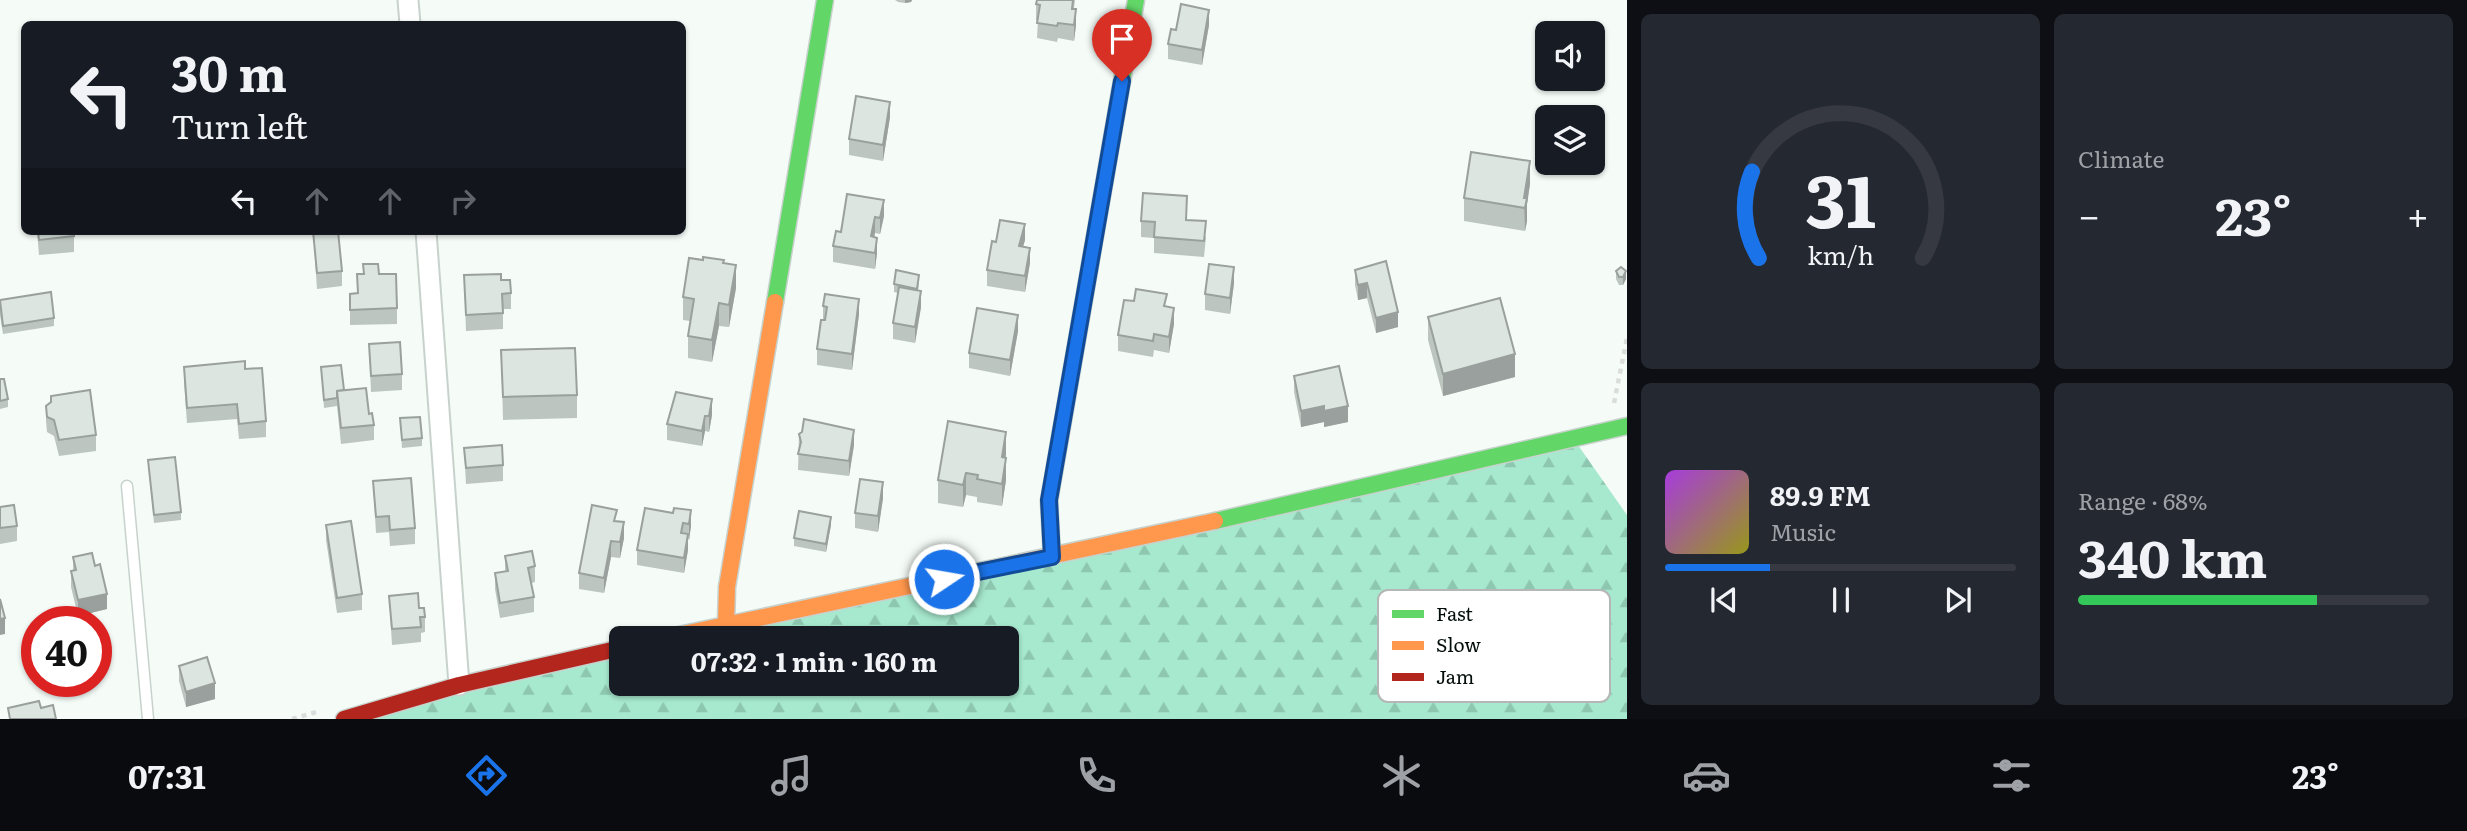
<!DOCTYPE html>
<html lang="en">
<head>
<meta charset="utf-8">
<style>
  :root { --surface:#171b24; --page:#242831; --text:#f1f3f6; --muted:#9ea1a6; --line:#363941; --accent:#1a73e8 }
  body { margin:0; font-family:Literata,serif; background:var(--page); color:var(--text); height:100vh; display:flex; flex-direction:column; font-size:26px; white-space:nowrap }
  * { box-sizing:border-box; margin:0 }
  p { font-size:23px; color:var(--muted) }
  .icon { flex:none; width:38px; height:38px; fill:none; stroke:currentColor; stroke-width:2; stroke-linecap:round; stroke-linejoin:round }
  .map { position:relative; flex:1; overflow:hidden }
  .side { display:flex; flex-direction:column; gap:14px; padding:14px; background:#0d0f14; width:840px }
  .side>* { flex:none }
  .hud { position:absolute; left:21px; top:21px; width:665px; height:214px; border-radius:10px; box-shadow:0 2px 5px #0004; background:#171b24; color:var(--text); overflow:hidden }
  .buttons { position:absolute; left:1535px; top:21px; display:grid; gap:14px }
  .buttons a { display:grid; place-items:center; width:70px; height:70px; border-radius:10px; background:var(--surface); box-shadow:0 2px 5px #0004; font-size:35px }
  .speed { position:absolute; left:21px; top:606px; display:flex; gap:14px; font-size:35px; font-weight:700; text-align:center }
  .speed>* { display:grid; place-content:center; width:91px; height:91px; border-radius:50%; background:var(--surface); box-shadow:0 2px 5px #0004; line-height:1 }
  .speed .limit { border:10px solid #d22; background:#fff; color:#111 }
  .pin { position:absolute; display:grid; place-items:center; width:60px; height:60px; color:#fff; margin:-72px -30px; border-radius:50% 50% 50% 0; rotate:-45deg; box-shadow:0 0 7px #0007 }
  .pin .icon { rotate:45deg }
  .me { position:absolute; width:77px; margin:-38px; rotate:78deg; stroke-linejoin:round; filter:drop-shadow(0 0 5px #0008) }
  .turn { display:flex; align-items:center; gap:24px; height:147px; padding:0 35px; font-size:32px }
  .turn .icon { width:91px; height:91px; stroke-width:2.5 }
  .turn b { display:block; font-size:49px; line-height:60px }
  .lanes { display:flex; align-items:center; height:66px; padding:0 35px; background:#0003; justify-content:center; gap:35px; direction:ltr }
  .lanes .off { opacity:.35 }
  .big { font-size:52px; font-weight:700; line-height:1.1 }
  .side .widget { flex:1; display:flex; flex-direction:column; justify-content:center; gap:10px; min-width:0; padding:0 24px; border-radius:10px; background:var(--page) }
  .side .dial { align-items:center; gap:0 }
  .dial svg { height:182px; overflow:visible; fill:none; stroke:var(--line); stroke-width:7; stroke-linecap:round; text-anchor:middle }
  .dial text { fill:var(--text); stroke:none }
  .song { display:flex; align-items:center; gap:21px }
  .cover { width:84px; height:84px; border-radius:10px; background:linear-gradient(135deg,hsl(280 70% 55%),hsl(60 70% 35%)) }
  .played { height:7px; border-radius:4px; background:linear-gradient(90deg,var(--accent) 30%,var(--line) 30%) }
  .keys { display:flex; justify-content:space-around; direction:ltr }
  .heat { display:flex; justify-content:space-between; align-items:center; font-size:38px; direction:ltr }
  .charge { height:10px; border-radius:5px; background:linear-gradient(90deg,#34c759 68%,var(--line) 0) }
  .side .tiles { flex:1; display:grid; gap:14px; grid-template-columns:repeat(2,1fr) }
  .trip { position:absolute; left:609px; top:626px; width:410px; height:70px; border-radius:10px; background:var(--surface); box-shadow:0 2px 5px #0004; font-weight:700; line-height:70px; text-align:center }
  .tabs { display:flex; height:112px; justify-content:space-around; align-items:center; background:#090b0e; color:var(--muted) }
  .tabs .icon { width:49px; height:49px }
  .tabs .current { color:var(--accent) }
  .tabs b { font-size:32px; color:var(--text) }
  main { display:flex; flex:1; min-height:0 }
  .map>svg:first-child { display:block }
  .forest { fill:url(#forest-firs) }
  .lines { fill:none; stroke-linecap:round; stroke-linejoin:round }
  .lane-casing { stroke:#c8d2cd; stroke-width:13 }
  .street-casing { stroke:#c8d2cd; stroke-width:23 }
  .fast-casing { stroke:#c8d2cd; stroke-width:19 }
  .slow-casing { stroke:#c8d2cd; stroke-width:19 }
  .jam-casing { stroke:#c8d2cd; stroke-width:19 }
  .path { stroke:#dadddb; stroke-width:4.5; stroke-dasharray:5 5; stroke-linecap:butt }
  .lane { stroke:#fefffe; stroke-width:10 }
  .street { stroke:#fefffe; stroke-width:19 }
  .fast { stroke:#63d668; stroke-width:16 }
  .slow { stroke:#ff974d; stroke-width:16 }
  .jam { stroke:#b3261e; stroke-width:16 }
  .wall { fill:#bdc5c1 }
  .shaded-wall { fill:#9aa09d }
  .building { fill:#dce5e0; stroke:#9aa09d; stroke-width:2 }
  .route-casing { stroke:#114b97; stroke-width:18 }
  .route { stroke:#1a73e8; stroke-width:12 }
  .key { fill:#fff; stroke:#b4b7b6; stroke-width:2 }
  .key-label { font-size:19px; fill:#040f0a }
</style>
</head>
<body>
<main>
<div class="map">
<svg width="1627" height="719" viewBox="0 0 1627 719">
  <defs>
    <pattern id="forest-firs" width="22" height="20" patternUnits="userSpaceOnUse" patternTransform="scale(1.75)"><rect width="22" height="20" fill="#a7e9cf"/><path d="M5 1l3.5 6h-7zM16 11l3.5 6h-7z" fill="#8ec7b0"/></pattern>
  </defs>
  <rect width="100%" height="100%" fill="#f5fcf8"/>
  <polygon class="forest" points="1573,438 1627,515 1627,719 360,719 621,648 621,684 1006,684 1006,639 660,639"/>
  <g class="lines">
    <defs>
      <polyline id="lane" points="127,486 148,719"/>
      <g id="street">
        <polyline points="408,0 410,24"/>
        <polyline points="426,231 459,685"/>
      </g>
      <g id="fast">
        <polyline points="775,302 825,0"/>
        <polyline points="1215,521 1627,426"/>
        <polyline points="1052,557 1049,501 1136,0"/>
      </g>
      <g id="slow">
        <polyline points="726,624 727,587 775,302"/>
        <polyline points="660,639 1215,521"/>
      </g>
      <polyline id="jam" points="344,719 459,685 621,648"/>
    </defs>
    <use href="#lane" class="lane-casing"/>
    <use href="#street" class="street-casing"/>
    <use href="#fast" class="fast-casing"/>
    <use href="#slow" class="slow-casing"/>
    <use href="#jam" class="jam-casing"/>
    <g class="path">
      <polyline points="1614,403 1627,338"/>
      <polyline points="292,719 320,711"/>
    </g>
    <use href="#lane" class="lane"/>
    <use href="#street" class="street"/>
    <use href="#fast" class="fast"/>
    <use href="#slow" class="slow"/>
    <use href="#jam" class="jam"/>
  </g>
  <g class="wall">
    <polygon points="895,0 912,0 911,2 905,3 898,2"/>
    <polygon points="1037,0 1075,0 1074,9 1076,25 1074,41 1058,38 1057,42 1037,38 1038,20 1036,20 1036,4"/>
    <polygon points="1209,25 1202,65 1168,59 1168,44 1176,30"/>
    <polygon points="890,117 883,161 849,155 849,139"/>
    <polygon points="1530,184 1527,204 1527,221 1525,231 1464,221 1464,198"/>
    <polygon points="847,194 884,216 880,234 875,233 874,237 877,253 875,269 833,262 833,246 841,232"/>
    <polygon points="1187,220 1206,237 1204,257 1154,253 1154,238 1141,237 1141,221"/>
    <polygon points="37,231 74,231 74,252 39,255"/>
    <polygon points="313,231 342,271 342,286 317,289"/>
    <polygon points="1025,240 1023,246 1030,263 1025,292 987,286 987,270 996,242"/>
    <polygon points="1386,261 1398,327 1376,333 1367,298 1358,300 1355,285 1355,270"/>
    <polygon points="724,263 736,288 729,327 719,326 712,362 688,358 688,336 690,321 683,320 683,297"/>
    <polygon points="1616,271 1626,279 1623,285 1619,285 1616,279"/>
    <polygon points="357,274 379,274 397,308 397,324 350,325 350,294 358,293"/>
    <polygon points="464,275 501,280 511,293 511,309 503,309 503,329 466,331"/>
    <polygon points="919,283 918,291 921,307 915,343 893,339 893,323 898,293 894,292 894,284"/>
    <polygon points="1234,283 1230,314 1205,310 1205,294"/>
    <polygon points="0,300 54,318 54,326 3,334 0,315"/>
    <polygon points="823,306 859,314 852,370 817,365 817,349 823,320"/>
    <polygon points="1167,307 1174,324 1169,353 1154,350 1153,357 1118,351 1118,335"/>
    <polygon points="1428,317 1515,377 1443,396 1428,340"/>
    <polygon points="1018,331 1010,376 969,368 969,353"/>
    <polygon points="369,344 402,374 402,390 371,392"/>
    <polygon points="501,350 577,395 577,418 503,420"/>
    <polygon points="184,367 245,369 266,421 266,437 239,439 237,419 187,423 184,382"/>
    <polygon points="321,367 369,414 374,425 374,440 341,444 337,406 324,408"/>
    <polygon points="1294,376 1348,422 1324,427 1324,422 1301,427 1294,392"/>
    <polygon points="0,379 8,399 8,407 0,409"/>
    <polygon points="676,392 712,415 709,432 705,431 702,446 667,440 667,424"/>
    <polygon points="51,396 96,435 96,451 59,456 54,436 47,432 46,421 46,406 51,402"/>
    <polygon points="400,418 422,438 422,446 402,448"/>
    <polygon points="802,432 854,445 849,476 798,470 799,434"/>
    <polygon points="1006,432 1006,480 1002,506 977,502 977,497 966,495 963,507 938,503 938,480"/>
    <polygon points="464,448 503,465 503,481 466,484"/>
    <polygon points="148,460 181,512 181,520 154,523"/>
    <polygon points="373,481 415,528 415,544 390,546 389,532 376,533"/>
    <polygon points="883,498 878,532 855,528 855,513"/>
    <polygon points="0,507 17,526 17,541 0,544"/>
    <polygon points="673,513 691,526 689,540 688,539 688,550 684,573 637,565 637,550"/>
    <polygon points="617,521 624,538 620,558 611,557 604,593 579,589 579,573"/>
    <polygon points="326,525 362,594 362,610 337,613 326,540"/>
    <polygon points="831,525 826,552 794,546 794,538"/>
    <polygon points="505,556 535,566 535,582 531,583 534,597 534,612 500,618 495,589 495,573 505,571"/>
    <polygon points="73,557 95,566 107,609 78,616 71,587 71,571 73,571"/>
    <polygon points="389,596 419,608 425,617 425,632 421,633 421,642 392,645"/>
    <polygon points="179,666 215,699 186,707 179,681"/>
  </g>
  <g class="shaded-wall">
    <polygon points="905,0 912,0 911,2 905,3"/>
    <polygon points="1076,9 1076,25 1074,41 1074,25"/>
    <polygon points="1209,10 1209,25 1202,65 1202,50"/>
    <polygon points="890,102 890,117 883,161 883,145"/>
    <polygon points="1530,161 1530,184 1527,204 1527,221 1525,231 1524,198"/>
    <polygon points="884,200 884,216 880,234 880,218"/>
    <polygon points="875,217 875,233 871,252 871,236"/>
    <polygon points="1025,224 1025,240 1019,261 1019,246"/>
    <polygon points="877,238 877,253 875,269 875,253"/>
    <polygon points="1030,248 1030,263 1025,292 1025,276"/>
    <polygon points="736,265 736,288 729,327 729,305"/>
    <polygon points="1234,267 1234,283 1230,314 1230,298"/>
    <polygon points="1626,271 1626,279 1623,285 1623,277"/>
    <polygon points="1367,283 1367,298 1358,300 1358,285"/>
    <polygon points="921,291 921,307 915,343 915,327"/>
    <polygon points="859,299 859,314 852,370 852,354"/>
    <polygon points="719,303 719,326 712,362 712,340"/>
    <polygon points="1174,308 1174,324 1169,353 1169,337"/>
    <polygon points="1398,312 1398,327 1376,333 1376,318"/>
    <polygon points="1018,315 1018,331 1010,376 1010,360"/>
    <polygon points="1515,354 1515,377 1443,396 1443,374"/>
    <polygon points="712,399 712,415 709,432 709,416"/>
    <polygon points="1324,406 1324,422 1301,427 1301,411"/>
    <polygon points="1348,406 1348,422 1324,427 1324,411"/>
    <polygon points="705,416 705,431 702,446 702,431"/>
    <polygon points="854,430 854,445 849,476 849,461"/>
    <polygon points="1006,432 1006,454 1002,479 1002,457"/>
    <polygon points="1006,458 1006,480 1002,506 1002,484"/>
    <polygon points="966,473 966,495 963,507 963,485"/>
    <polygon points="883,482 883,498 878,532 878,516"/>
    <polygon points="691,510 691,526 689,540 689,524"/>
    <polygon points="831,517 831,525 826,552 826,544"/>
    <polygon points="624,522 624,538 620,558 620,542"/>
    <polygon points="688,534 688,550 684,573 684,558"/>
    <polygon points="611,541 611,557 604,593 604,578"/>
    <polygon points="107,594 107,609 78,616 78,600"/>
    <polygon points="5,618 5,634 0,635 0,619"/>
    <polygon points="215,683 215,699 186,707 186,692"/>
  </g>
  <g class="building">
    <polygon points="1037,0 1073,0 1072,9 1076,9 1074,25 1058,23 1057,26 1037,23 1040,5 1036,4"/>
    <polygon points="1181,4 1209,10 1202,50 1168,44 1171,29 1176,30"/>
    <polygon points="856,96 890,102 883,145 849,139"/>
    <polygon points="1471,152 1530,161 1524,198 1527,198 1525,208 1464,198"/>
    <polygon points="1143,193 1187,196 1186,220 1206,221 1204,241 1154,237 1155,222 1141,221"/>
    <polygon points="847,194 884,200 880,218 875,217 871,236 877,238 875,253 833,246 836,231 841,232"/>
    <polygon points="1000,220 1025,224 1019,246 1030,248 1025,276 987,270 992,241 996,242"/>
    <polygon points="38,231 74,231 74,236 39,240"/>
    <polygon points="313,231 338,231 342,271 317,273"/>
    <polygon points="703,257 724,260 723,263 736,265 729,305 719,303 712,340 688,336 694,299 683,297 689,258 703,260"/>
    <polygon points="1386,261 1398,312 1376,318 1367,283 1358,285 1355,270"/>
    <polygon points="363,264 378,264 379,274 396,274 397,308 350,310 350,294 358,293 357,274 364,274"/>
    <polygon points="1209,264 1234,267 1230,298 1205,294"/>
    <polygon points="1621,267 1626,271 1623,277 1619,277 1616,271"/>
    <polygon points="896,270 919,275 917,289 894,284"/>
    <polygon points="501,274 501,280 510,280 511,293 502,294 503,313 466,315 464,275"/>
    <polygon points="899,287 921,291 915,327 893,323"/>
    <polygon points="1136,289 1167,294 1164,306 1174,308 1169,337 1154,334 1153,341 1118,335 1124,300 1134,301"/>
    <polygon points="51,292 54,318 3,326 0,300"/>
    <polygon points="825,294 859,299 852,354 817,349 821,320 825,320 827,307 823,306"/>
    <polygon points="1500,298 1515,354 1443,374 1428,317"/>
    <polygon points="977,308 1018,315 1010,360 969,353"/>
    <polygon points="400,342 402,374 371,376 369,344"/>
    <polygon points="575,348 577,395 503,397 501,350"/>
    <polygon points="245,361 245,369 262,368 266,421 239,424 237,404 187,408 184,367"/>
    <polygon points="341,365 344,390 337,391 337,398 324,400 321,367"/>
    <polygon points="1339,366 1348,406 1324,411 1324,406 1301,411 1294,376"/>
    <polygon points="0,379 4,379 8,399 0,401"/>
    <polygon points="366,388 369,414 372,413 374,425 341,428 337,391"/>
    <polygon points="90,390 96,435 59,440 54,420 47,417 46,406 51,402 51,396"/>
    <polygon points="676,392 712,399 709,416 705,416 702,431 667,424"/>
    <polygon points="420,417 422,438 402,440 400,418"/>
    <polygon points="804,419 854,430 849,461 798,454 801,442 799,434 802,432"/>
    <polygon points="948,421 1006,432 1002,457 1006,458 1002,484 977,479 978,475 966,473 963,485 938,480"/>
    <polygon points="502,445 503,465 466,468 464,448"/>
    <polygon points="175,457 181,512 154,515 148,460"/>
    <polygon points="411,478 415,528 390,530 389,516 376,517 373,481"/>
    <polygon points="860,479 883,482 878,516 855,513"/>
    <polygon points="14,505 17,526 0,528 0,507"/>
    <polygon points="592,505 617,510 614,521 624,522 620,542 611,541 604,578 579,573"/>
    <polygon points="645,508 673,513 674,508 691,510 689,524 683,523 681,533 688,534 684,558 637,550"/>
    <polygon points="799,511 831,517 826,544 794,538"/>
    <polygon points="351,521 362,594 337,598 326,525"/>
    <polygon points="532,551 535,566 528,568 534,597 500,603 495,573 508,571 505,556"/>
    <polygon points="92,553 95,566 100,564 107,594 78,600 71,571 76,570 73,557"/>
    <polygon points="418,593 419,608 424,608 425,617 420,617 421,627 392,629 389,596"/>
    <polygon points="0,599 5,618 0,619"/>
    <polygon points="207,657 215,683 186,692 179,666"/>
    <polygon points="39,701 41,708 53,705 56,719 10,719 8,708"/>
  </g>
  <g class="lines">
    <defs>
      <polyline id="route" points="944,579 1052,557 1049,500 1122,81"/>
    </defs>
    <use href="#route" class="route-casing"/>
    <use href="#route" class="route"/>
  </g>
  <rect x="1378" y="590" width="232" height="112" rx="10" class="key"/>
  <rect x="1392" y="610" width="32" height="8" fill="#63d668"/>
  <rect x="1392" y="641" width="32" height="9" fill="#ff974d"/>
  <rect x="1392" y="673" width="32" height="8" fill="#b3261e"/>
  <g class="key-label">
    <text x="1436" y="621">Fast</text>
    <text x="1436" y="652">Slow</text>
    <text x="1436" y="684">Jam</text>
  </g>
</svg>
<div class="buttons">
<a><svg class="icon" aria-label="sound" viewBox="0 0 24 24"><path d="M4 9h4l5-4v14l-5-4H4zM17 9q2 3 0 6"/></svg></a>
<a><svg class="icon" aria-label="layers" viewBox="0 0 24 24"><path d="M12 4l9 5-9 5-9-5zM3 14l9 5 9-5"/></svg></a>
</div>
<div class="speed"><div class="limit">40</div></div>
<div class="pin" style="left:1122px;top:81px;background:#d93025"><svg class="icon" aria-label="arrive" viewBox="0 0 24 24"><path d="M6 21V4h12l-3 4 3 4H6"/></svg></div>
<svg class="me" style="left:944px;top:579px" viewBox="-20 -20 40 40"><circle r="17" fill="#1a73e8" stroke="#fff" stroke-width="3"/><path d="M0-11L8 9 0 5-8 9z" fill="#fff"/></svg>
<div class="trip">07:32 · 1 min · 160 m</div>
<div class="hud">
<div class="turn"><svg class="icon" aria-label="left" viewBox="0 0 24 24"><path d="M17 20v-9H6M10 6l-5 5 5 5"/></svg><div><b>30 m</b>Turn left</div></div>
<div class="lanes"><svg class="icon" aria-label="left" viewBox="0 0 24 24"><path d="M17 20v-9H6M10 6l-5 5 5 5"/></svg><svg class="icon off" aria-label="ahead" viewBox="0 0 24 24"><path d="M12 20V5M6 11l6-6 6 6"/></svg><svg class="icon off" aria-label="ahead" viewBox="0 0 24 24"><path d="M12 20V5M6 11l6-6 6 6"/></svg><svg class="icon off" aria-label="right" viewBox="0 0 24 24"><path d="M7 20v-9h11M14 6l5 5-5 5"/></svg></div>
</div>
</div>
<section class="side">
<div class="tiles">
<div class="widget dial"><svg viewBox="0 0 100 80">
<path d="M14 69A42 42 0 1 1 86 69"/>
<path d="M14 69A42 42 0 0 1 11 31" stroke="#1a73e8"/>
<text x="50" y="56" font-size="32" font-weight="700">31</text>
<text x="50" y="72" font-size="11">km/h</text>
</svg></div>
<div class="widget"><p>Climate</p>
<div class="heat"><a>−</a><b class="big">23°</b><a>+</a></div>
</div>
<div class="widget">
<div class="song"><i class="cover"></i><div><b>89.9 FM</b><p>Music</p></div></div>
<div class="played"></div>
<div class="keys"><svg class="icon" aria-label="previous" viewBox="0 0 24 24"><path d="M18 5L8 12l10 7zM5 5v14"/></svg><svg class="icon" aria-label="pause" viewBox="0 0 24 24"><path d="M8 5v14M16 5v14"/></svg><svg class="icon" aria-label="next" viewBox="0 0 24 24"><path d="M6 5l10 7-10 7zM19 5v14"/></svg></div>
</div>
<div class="widget"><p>Range · 68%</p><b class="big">340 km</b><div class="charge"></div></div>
</div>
</section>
</main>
<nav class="tabs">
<b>07:31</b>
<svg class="icon current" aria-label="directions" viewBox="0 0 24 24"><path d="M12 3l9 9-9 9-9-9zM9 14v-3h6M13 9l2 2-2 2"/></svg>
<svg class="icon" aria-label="music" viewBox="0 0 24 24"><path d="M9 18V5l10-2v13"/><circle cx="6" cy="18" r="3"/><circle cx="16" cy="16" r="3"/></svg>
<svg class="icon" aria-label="phone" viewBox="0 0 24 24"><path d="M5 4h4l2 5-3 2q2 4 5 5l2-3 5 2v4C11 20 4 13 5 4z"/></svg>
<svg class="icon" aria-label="climate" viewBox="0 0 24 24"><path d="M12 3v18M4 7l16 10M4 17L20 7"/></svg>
<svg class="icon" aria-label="car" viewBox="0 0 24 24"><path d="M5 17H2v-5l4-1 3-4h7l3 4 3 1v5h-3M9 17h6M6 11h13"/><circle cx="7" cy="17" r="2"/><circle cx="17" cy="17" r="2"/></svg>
<svg class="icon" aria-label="filters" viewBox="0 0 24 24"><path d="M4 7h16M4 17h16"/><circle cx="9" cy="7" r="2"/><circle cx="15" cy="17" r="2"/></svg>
<b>23°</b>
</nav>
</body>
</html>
